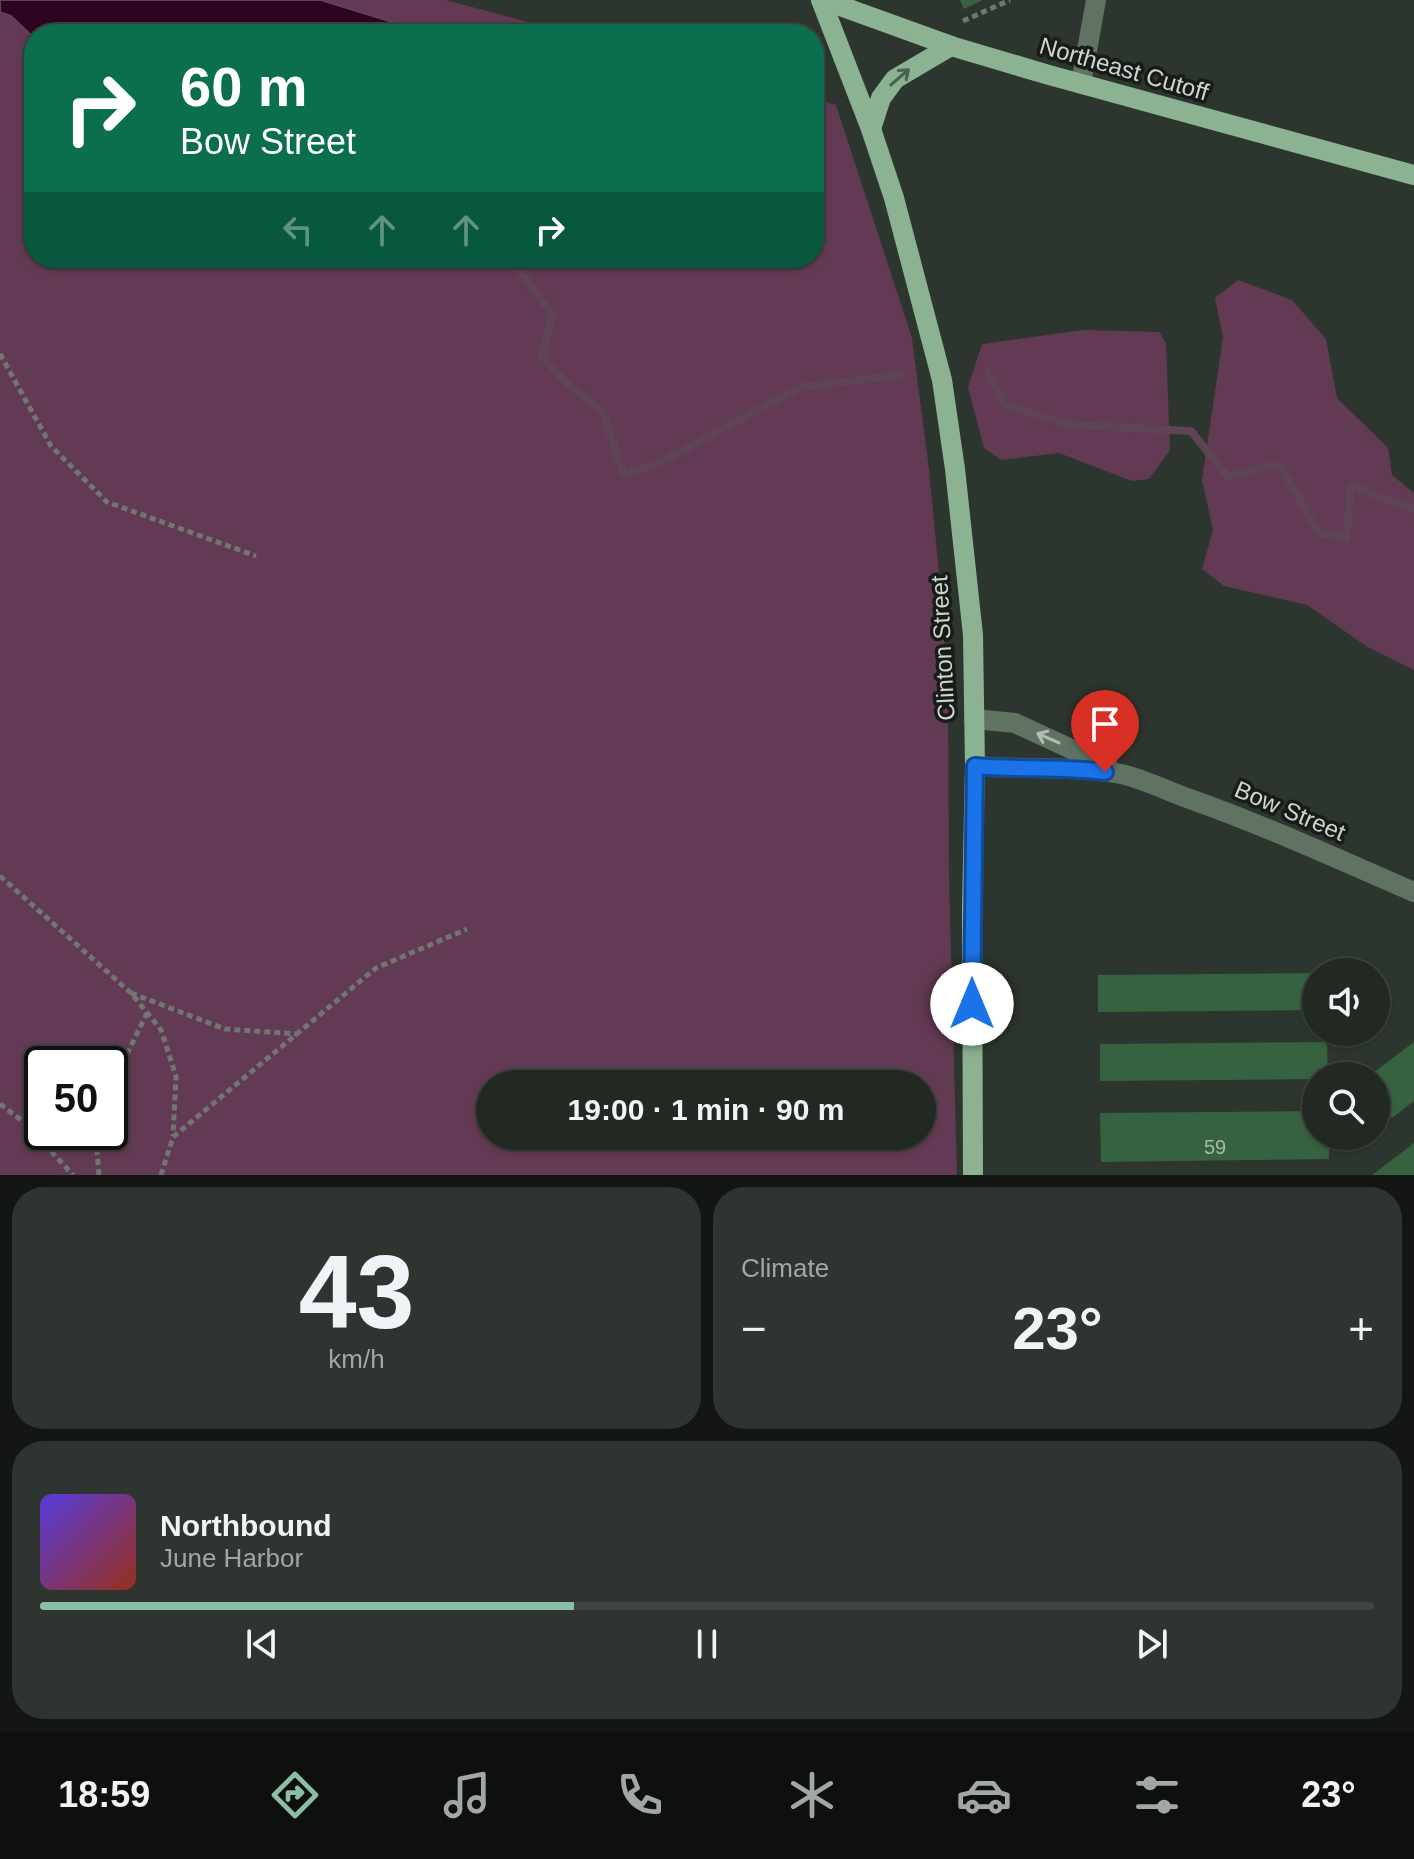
<!DOCTYPE html>
<html lang="en">
<head>
<meta charset="utf-8">
<style>
  :root { --surface:#222822; --page:#2e342f; --text:#f1f3f6; --muted:#a2a6a5; --line:#3f4440; --accent:#8abfa5 }
  body { margin:0; font-family:Helvetica,sans-serif; background:var(--page); color:var(--text); height:100vh; display:flex; flex-direction:column; font-size:30px; white-space:nowrap }
  * { box-sizing:border-box; margin:0 }
  p { font-size:26px; color:var(--muted) }
  .icon { flex:none; width:44px; height:44px; fill:none; stroke:currentColor; stroke-width:2; stroke-linecap:round; stroke-linejoin:round }
  .map { position:relative; height:1175px; overflow:hidden }
  .panel { display:flex; flex-direction:column; gap:12px; padding:12px; background:#131613; flex:1 }
  .panel>* { flex:none }
  .top-card { position:absolute; left:24px; top:24px; width:800px; height:244px; border-radius:32px; box-shadow:0 2px 6px #0004,0 0 0 2px var(--line); background:#0b6e4f; color:#fff; overflow:hidden }
  .tools { position:absolute; left:1302px; top:958px; display:grid; gap:16px }
  .tools a { display:grid; place-items:center; width:88px; height:88px; border-radius:50%; background:var(--surface); box-shadow:0 2px 6px #0004,0 0 0 2px var(--line); font-size:40px }
  .speed { position:absolute; left:24px; top:1046px; display:flex; gap:16px; font-size:40px; font-weight:700; text-align:center }
  .speed>* { display:grid; place-content:center; width:104px; height:104px; border-radius:50%; background:var(--surface); box-shadow:0 2px 6px #0004,0 0 0 2px var(--line); line-height:1 }
  .speed .limit { border:4px solid #111; border-radius:12px; background:#fff; color:#111 }
  .pin { position:absolute; display:grid; place-items:center; width:68px; height:68px; color:#fff; margin:-82px -34px; border-radius:50% 50% 50% 0; rotate:-45deg; box-shadow:0 0 8px #0007 }
  .pin .icon { rotate:45deg }
  .me { position:absolute; width:88px; margin:-44px; rotate:0deg; stroke-linejoin:round; filter:drop-shadow(0 0 6px #0008) }
  .turn { display:flex; align-items:center; gap:28px; height:168px; padding:0 24px; font-size:36px }
  .turn .icon { width:104px; height:104px; stroke-width:2.5 }
  .turn b { display:block; font-size:56px; line-height:68px }
  .lanes { display:flex; align-items:center; height:76px; padding:0 24px; background:#0003; justify-content:center; gap:40px; direction:ltr }
  .lanes .off { opacity:.35 }
  .big { font-size:60px; font-weight:700; line-height:1.1 }
  .panel .card { flex:1; display:flex; flex-direction:column; justify-content:center; gap:12px; min-width:0; padding:0 28px; border-radius:32px; background:var(--page) }
  .panel .dial { align-items:center; gap:0 }
  .dial b { font-size:104px; line-height:1 }
  .song { display:flex; align-items:center; gap:24px }
  .cover { width:96px; height:96px; border-radius:12px; background:linear-gradient(135deg,hsl(250 70% 55%),hsl(10 70% 35%)) }
  .played { height:8px; border-radius:4px; background:linear-gradient(90deg,var(--accent) 40%,var(--line) 40%) }
  .keys { display:flex; justify-content:space-around; direction:ltr }
  .heat { display:flex; justify-content:space-between; align-items:center; font-size:44px; direction:ltr }
  .panel .tiles { flex:1; display:grid; gap:12px; grid-template-columns:1fr 1fr }
  .card:last-child { grid-column:span 2 }
  .trip { position:absolute; left:476px; top:1070px; width:460px; height:80px; border-radius:40px; background:var(--surface); box-shadow:0 2px 6px #0004,0 0 0 2px var(--line); font-weight:700; line-height:80px; text-align:center }
  .tab-bar { display:flex; height:128px; justify-content:space-around; align-items:center; background:#0e100e; color:var(--muted) }
  .tab-bar .icon { width:56px; height:56px }
  .tab-bar .current { color:var(--accent) }
  .tab-bar b { font-size:36px; color:var(--text) }
  .map>svg:first-child { display:block }
  .green { fill:#633a53; fill-rule:evenodd }
  .water { fill:#2e0521; stroke:#5f4356; stroke-width:2 }
  .lines { fill:none; stroke-linecap:round; stroke-linejoin:round }
  .stream { stroke:#5f4356; stroke-width:8 }
  .building { fill:#37623f }
  .path { stroke:#707771; stroke-width:5; stroke-dasharray:6 4; stroke-linecap:butt }
  .minor { stroke:#607363; stroke-width:20 }
  .major { stroke:#8bb391; stroke-width:20 }
  .oneway { stroke:#4c604f }
  .oneway2 { stroke:#b4bcb5 }
  .route-casing { stroke:#114b97; stroke-width:20 }
  .route { stroke:#1a73e8; stroke-width:14 }
  .labels { text-anchor:middle; stroke-width:7; stroke-linejoin:round; paint-order:stroke }
  .number-label { font-size:20px; fill:#aab8ac }
  .street-label { font-size:24px; fill:#d0d5d0; stroke:#181c19 }
</style>
</head>
<body>
<div class="map">
<svg width="1414" height="1175" viewBox="0 0 1414 1175">
  <rect width="100%" height="100%" fill="#2d362e"/>
  <g class="green">
    <path d="M0,0H446L572,34H34V258H814V99L836,105L912,338L929,470L942,604L948,713L949,880L957,1175H0ZM42,1064H110V1132H42ZM490,1084H922V1136H490Z"/>
    <polygon points="1238,280 1292,300 1326,339 1337,398 1388,448 1392,475 1414,493 1414,670 1366,646 1307,605 1224,586 1202,569 1213,530 1202,480 1223,337 1215,298"/>
    <polygon points="1083,330 1159,332 1166,343 1170,450 1149,479 1132,481 1059,453 1001,460 984,448 968,387 982,344"/>
  </g>
  <polygon class="water" points="0,0 321,0 412,28 413,34 34,34 34,38 11,16 0,12"/>
  <g class="lines">
    <g class="stream">
      <polyline points="511,258 553,316 542,356 569,385 603,412 624,475 659,463 801,387 902,375"/>
      <polyline points="988,372 1005,405 1072,425 1191,431 1228,477 1279,464 1319,533 1346,538 1351,486 1414,509"/>
    </g>
  </g>
  <g class="building">
    <polygon points="960,0 983,0 964,9"/>
    <polygon points="1316,973 1316,1010 1098,1012 1098,975"/>
    <polygon points="1327,1042 1328,1076 1316,1076 1316,1079 1100,1081 1100,1044"/>
    <polygon points="1414,1042 1414,1101 1392,1118 1376,1097 1376,1076 1369,1076"/>
    <polygon points="1316,1111 1316,1136 1329,1136 1329,1159 1101,1162 1100,1113"/>
    <polygon points="1414,1143 1414,1175 1372,1175"/>
  </g>
  <g class="lines">
    <g class="path">
      <polyline points="963,21 1010,0"/>
      <polyline points="0,354 51,446 107,502 256,556"/>
      <polyline points="0,876 131,993 161,1030 176,1076 173,1136"/>
      <polyline points="131,993 225,1029 298,1034"/>
      <polyline points="110,1101 124,1060 147,1013"/>
      <polyline points="0,1104 25,1123 73,1175"/>
      <polyline points="99,1175 96,1139 99,1132"/>
      <polyline points="161,1175 173,1137 376,968 467,929"/>
    </g>
    <g class="minor">
      <polyline points="1081,84 1096,0"/>
      <polyline points="974,719 1015,723 1108,766"/>
      <path d="M975,766C1024,770 1073,765 1121,774C1144,779 1167,791 1190,799C1266,826 1340,860 1414,892"/>
    </g>
    <g class="major">
      <polyline points="821,0 871,129 894,198 942,380 955,469 973,635 975,766 972,908 973,1175"/>
      <polyline points="824,0 951,46 1049,75 1414,175"/>
      <polyline points="871,129 881,98 895,79 951,46"/>
    </g>
  </g>
  <defs><path id="oneway-shaft" d="M-6 0H5M1.5-3L5.5 0L1.5 3" fill="none" stroke-width="1.6" stroke-linecap="round" stroke-linejoin="round" transform="scale(2)"/></defs>
  <use class="oneway" href="#oneway-shaft" transform="translate(900 77) rotate(-41)"/>
  <use class="oneway2" href="#oneway-shaft" transform="translate(1048 738) rotate(-156)"/>
  <g class="lines">
    <defs>
      <path id="route" d="M972,1004L975,766C1019,770 1062,766 1105,772"/>
    </defs>
    <use href="#route" class="route-casing"/>
    <use href="#route" class="route"/>
  </g>
  <g class="labels">
    <g class="number-label">
      <text x="1215" y="1154">59</text>
    </g>
    <g class="street-label">
      <text transform="translate(1124 69) rotate(16)" y="8">Northeast Cutoff</text>
      <text transform="translate(943 648) rotate(-93)" y="8">Clinton Street</text>
      <text transform="translate(1290 811) rotate(23)" y="8">Bow Street</text>
    </g>
  </g>
</svg>
<div class="tools">
<a><svg class="icon" aria-label="sound" viewBox="0 0 24 24"><path d="M4 9h4l5-4v14l-5-4H4zM17 9q2 3 0 6"/></svg></a>
<a><svg class="icon" aria-label="search" viewBox="0 0 24 24"><circle cx="10" cy="10" r="6"/><path d="M15 15l6 6"/></svg></a>
</div>
<div class="speed"><div class="limit">50</div></div>
<div class="pin" style="left:1105px;top:772px;background:#d93025"><svg class="icon" aria-label="arrive" viewBox="0 0 24 24"><path d="M6 21V4h12l-3 4 3 4H6"/></svg></div>
<svg class="me" style="left:972px;top:1004px" viewBox="-20 -20 40 40"><circle r="19" fill="#fff"/><path d="M0-13L10 11 0 6-10 11z" fill="#1a73e8"/></svg>
<div class="trip">19:00 · 1 min · 90 m</div>
<div class="top-card">
<div class="turn"><svg class="icon" aria-label="right" viewBox="0 0 24 24"><path d="M7 20v-9h11M14 6l5 5-5 5"/></svg><div><b>60 m</b>Bow Street</div></div>
<div class="lanes"><svg class="icon off" aria-label="left" viewBox="0 0 24 24"><path d="M17 20v-9H6M10 6l-5 5 5 5"/></svg><svg class="icon off" aria-label="ahead" viewBox="0 0 24 24"><path d="M12 20V5M6 11l6-6 6 6"/></svg><svg class="icon off" aria-label="ahead" viewBox="0 0 24 24"><path d="M12 20V5M6 11l6-6 6 6"/></svg><svg class="icon" aria-label="right" viewBox="0 0 24 24"><path d="M7 20v-9h11M14 6l5 5-5 5"/></svg></div>
</div>
</div>
<section class="panel">
<div class="tiles">
<div class="card dial"><b>43</b><p>km/h</p></div>
<div class="card"><p>Climate</p>
<div class="heat"><a>−</a><b class="big">23°</b><a>+</a></div>
</div>
<div class="card">
<div class="song"><i class="cover"></i><div><b>Northbound</b><p>June Harbor</p></div></div>
<div class="played"></div>
<div class="keys"><svg class="icon" aria-label="previous" viewBox="0 0 24 24"><path d="M18 5L8 12l10 7zM5 5v14"/></svg><svg class="icon" aria-label="pause" viewBox="0 0 24 24"><path d="M8 5v14M16 5v14"/></svg><svg class="icon" aria-label="next" viewBox="0 0 24 24"><path d="M6 5l10 7-10 7zM19 5v14"/></svg></div>
</div>
</div>
</section>
<nav class="tab-bar">
<b>18:59</b>
<svg class="icon current" aria-label="directions" viewBox="0 0 24 24"><path d="M12 3l9 9-9 9-9-9zM9 14v-3h6M13 9l2 2-2 2"/></svg>
<svg class="icon" aria-label="music" viewBox="0 0 24 24"><path d="M9 18V5l10-2v13"/><circle cx="6" cy="18" r="3"/><circle cx="16" cy="16" r="3"/></svg>
<svg class="icon" aria-label="phone" viewBox="0 0 24 24"><path d="M5 4h4l2 5-3 2q2 4 5 5l2-3 5 2v4C11 20 4 13 5 4z"/></svg>
<svg class="icon" aria-label="climate" viewBox="0 0 24 24"><path d="M12 3v18M4 7l16 10M4 17L20 7"/></svg>
<svg class="icon" aria-label="car" viewBox="0 0 24 24"><path d="M5 17H2v-5l4-1 3-4h7l3 4 3 1v5h-3M9 17h6M6 11h13"/><circle cx="7" cy="17" r="2"/><circle cx="17" cy="17" r="2"/></svg>
<svg class="icon" aria-label="filters" viewBox="0 0 24 24"><path d="M4 7h16M4 17h16"/><circle cx="9" cy="7" r="2"/><circle cx="15" cy="17" r="2"/></svg>
<b>23°</b>
</nav>
</body>
</html>
